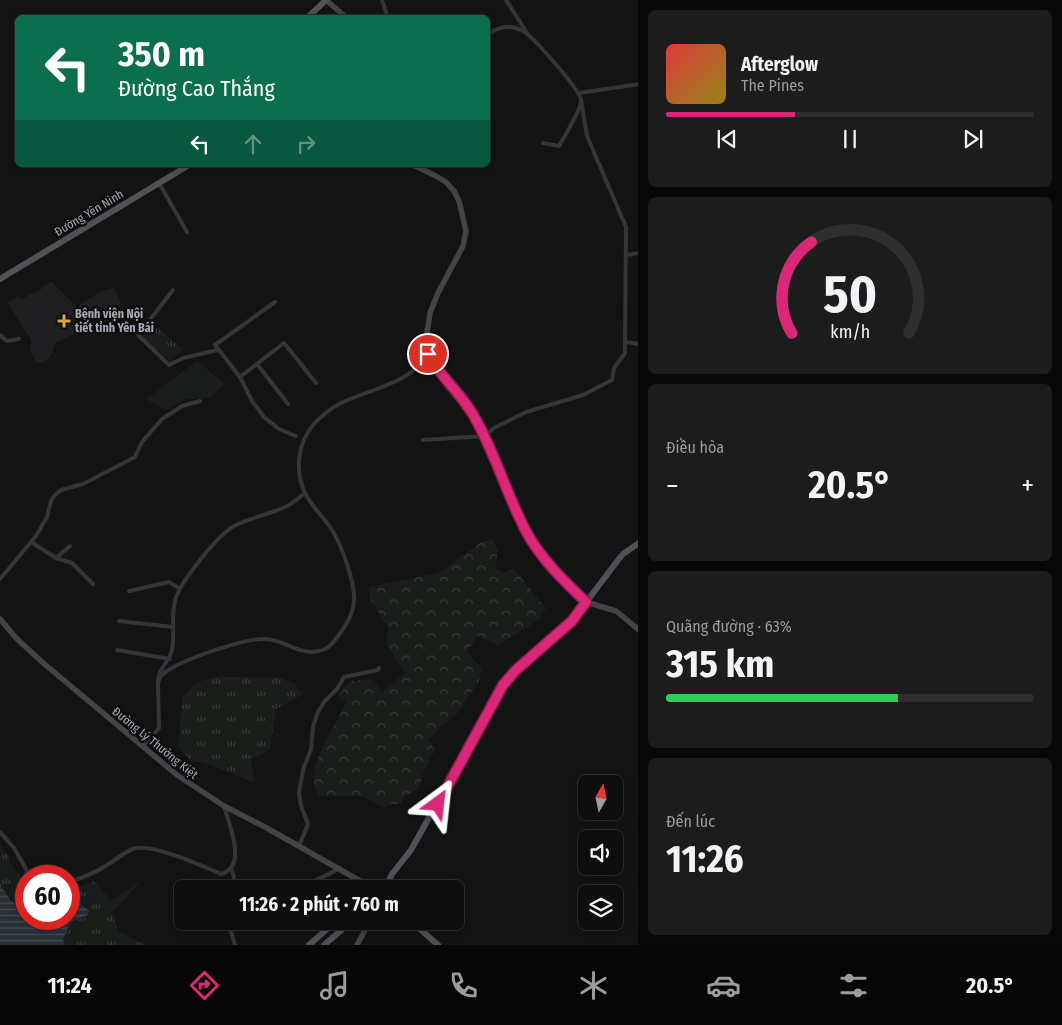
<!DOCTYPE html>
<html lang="vi">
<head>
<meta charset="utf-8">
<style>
  :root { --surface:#0e0e0f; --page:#1c1c1d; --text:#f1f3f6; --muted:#9b9c9e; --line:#2e2e2f; --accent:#db2777 }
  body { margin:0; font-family:"Fira Sans Condensed",sans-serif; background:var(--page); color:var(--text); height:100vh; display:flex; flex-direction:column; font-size:19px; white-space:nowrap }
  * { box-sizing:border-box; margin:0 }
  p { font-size:16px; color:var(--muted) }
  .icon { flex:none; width:28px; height:28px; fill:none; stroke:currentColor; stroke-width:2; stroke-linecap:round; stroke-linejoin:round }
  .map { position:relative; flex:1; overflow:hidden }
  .panel { display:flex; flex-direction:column; gap:10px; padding:10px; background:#080808; width:424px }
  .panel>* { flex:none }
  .banner { position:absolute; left:15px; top:15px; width:475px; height:152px; border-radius:8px; box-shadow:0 2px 12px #0003,0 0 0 1px var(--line); background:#0b6e4f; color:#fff; overflow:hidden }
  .needle { width:32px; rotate:9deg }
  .tools { position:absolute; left:578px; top:775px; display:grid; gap:10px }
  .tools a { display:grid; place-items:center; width:45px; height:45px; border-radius:8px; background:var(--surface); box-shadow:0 2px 12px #0003,0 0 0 1px var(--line); font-size:25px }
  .speed { position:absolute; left:15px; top:865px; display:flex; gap:10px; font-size:25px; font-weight:700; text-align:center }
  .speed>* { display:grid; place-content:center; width:65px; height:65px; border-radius:50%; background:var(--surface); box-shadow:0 2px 12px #0003,0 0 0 1px var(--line); line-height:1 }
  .speed .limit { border:8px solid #d22; background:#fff; color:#111 }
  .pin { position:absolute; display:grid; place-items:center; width:42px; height:42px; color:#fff; margin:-21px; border:2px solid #fff; border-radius:50%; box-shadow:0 1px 5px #0007 }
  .me { position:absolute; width:55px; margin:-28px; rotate:30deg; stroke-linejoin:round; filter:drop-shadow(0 0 4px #0008) }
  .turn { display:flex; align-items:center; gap:18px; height:105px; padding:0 20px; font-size:22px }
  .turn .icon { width:65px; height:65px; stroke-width:2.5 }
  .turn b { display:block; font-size:35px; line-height:42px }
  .lanes { display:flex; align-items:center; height:48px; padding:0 20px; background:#0003; justify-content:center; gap:25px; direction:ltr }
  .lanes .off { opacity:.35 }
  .big { font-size:38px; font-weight:700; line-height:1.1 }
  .panel .card { flex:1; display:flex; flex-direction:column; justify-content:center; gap:8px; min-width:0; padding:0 18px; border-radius:8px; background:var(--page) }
  .panel .dial { align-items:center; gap:0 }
  .dial svg { height:130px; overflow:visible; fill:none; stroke:var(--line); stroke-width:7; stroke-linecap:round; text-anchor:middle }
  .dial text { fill:var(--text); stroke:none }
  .song { display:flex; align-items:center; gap:15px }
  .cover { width:60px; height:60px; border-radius:8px; background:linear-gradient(135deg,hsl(0 70% 55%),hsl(50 70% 35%)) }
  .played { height:5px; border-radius:2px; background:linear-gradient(90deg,var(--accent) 35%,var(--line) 35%) }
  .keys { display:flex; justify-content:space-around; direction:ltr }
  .heat { display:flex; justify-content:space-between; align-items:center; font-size:28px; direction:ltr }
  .charge { height:8px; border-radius:4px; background:linear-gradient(90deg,#34c759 63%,var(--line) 0) }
  .trip { position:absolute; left:174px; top:880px; width:290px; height:50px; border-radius:8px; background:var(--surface); box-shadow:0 2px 12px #0003,0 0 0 1px var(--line); font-weight:700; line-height:50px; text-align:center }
  .tab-bar { display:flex; height:80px; justify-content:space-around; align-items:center; background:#060606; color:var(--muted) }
  .tab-bar .icon { width:35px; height:35px }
  .tab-bar .selected { color:var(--accent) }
  .tab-bar b { font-size:22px; color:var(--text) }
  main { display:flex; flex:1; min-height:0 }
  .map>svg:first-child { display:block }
  .built { fill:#1f1f21 }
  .grass { fill:url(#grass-tufts) }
  .forest { fill:url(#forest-crowns) }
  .pitch { fill:#191e1a }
  .water { fill:url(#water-rules) }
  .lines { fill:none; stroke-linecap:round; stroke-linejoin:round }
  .street { stroke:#343539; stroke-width:4 }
  .secondary { stroke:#424448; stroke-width:5.5 }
  .primary { stroke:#505257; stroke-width:6 }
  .route-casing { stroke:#8e194d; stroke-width:12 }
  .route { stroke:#db2777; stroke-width:9 }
  .poi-dot { fill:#e1a43d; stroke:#0e0e0f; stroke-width:2 }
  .labels { text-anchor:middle; stroke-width:5; stroke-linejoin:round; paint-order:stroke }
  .street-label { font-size:12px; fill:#a5aab3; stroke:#0e0e0f }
  .poi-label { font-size:12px; font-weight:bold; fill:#a5aab3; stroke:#0e0e0f; text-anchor:start }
</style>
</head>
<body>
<main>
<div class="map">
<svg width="639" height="945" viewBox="0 0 639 945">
  <defs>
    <pattern id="grass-tufts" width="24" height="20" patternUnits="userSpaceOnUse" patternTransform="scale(1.25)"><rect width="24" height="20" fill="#191e1a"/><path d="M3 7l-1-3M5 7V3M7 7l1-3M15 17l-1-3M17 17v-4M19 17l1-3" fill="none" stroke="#373c39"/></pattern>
    <pattern id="forest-crowns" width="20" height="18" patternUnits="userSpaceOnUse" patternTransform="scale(1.25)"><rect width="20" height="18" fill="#191e1a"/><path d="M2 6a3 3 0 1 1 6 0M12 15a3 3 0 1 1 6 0" fill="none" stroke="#373c39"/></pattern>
    <pattern id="water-rules" width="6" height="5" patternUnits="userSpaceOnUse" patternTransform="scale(1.25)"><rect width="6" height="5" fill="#2a3136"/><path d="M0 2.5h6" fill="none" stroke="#464c51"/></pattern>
  </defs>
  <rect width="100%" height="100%" fill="#131314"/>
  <polygon class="built" points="51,281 77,307 101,291 113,288 121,301 119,311 96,332 71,335 56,343 50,357 43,363 36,362 30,350 31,340 7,302 19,296 22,300 29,294 40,290"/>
  <g class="grass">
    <polygon points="152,323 182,349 170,361 141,336"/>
    <path d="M237,677L280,678L294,683L303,694L276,709L270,749L251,760L254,782L202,762L191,761L178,746C179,729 183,713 182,696C188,693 189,690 194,686C205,676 223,677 237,677Z"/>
    <polygon points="0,845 8,855 9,862 26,883 26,906 19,908 4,892 0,883"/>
    <polygon points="142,880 112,912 118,931 145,945 65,945 63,939 71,922 88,915 69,900 69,890 94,881 111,901"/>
  </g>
  <path class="forest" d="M493,540L498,550L495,568L504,573L513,568L546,608L540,619L498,645L477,636L467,652L482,668L479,681L457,714L441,726L429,740L435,750C428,763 421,775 419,789L405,796L401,804H391L384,808L362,796H319C317,793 315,788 314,785C310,758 337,726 346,702L338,695L351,681L373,679L382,692L405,673L386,643L388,628L370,599L369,587L438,573L483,541Z"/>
  <polygon class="pitch" points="197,361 225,384 209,398 187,399 166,410 146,399"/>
  <path class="water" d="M0,883C5,894 14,907 26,909V919H69L70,896L75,899L89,911L88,915L71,922L63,939L65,945H0Z"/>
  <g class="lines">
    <g class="street">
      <polyline points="382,0 388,18"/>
      <polyline points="506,0 527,33"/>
      <path d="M488,34C500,26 511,24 525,32C535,40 582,91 581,101C581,110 564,137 559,146L543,143"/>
      <polyline points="579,93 639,84"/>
      <polyline points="159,183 187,232"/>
      <polyline points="626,255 639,253"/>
      <polyline points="173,290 138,335 169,365 183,358 218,350"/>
      <polyline points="275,302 215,345 240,377 252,401 264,417 279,429 296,436"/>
      <polyline points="0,335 7,341 19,339"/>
      <polyline points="626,342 639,344"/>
      <polyline points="257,364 288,404"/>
      <polyline points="240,377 284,343 316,383"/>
      <polyline points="423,440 485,436 494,428 526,412 583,395 612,380 614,368 625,353 626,227 587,136 581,100"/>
      <polyline points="31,542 56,558 72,563 93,584"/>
      <polyline points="56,558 70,546"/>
      <polyline points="0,579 36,536 47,517 51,501 55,495 61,490 83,484 135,457 142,442 162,419 182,406 200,401"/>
      <polyline points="129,591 169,582 179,588"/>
      <polyline points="119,621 173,627"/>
      <polyline points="117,650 170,659"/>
      <path d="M158,680C158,668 170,662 172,650C175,634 171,617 175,601C179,583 219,533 236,525C252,517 271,514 287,506C293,503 299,498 305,493"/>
      <path d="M143,747L159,728L158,685C158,681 159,678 162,675C176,661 245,638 265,639C283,639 300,656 319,651C330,649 335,640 341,632C359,608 356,591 347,564C343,552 339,541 332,530C324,517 311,506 305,493C295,471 297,444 313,425C341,394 369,396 402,378C412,373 420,364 429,357"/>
      <polyline points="0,832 14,848 30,876"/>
      <polyline points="299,846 308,824 301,806 299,793 303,770 311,749 313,727 317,714 324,702 337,689 344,677 378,670 379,668"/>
      <polyline points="231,868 234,877 232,889"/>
      <path d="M69,882C82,878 95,873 107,865C116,860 124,852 133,849C150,842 203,866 221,874C248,867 229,825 224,806"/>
      <path d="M282,885L301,889C313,880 327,876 340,868"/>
      <polyline points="228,921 235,945"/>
    </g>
    <g class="secondary">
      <polyline points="326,0 347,18"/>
      <polyline points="413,165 436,176 446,182 454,191 459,201 466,231 463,246 438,293 430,313 425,346 429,357 474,416 485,436 527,533 537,548 566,582 586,602 616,611 639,630"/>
      <polyline points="0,619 16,638 42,662 177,775 224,806 265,827 369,886"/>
      <polyline points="357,945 370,921"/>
    </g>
    <g class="primary">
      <polyline points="307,18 326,0"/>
      <polyline points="0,279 189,165"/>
      <path d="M367,889C371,881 379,881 384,889"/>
      <polyline points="385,889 392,874 411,850 503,685 516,670 572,621 615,564 623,554 639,543"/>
      <polyline points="411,921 438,945"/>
      <polyline points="309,945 336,921"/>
      <polyline points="324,945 352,921"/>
    </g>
  </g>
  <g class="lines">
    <defs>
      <path id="route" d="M428,354C440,377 463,395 475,418C496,455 507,496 527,533C541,559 565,582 586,602L572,621L516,670L503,685L438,804"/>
    </defs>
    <use href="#route" class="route-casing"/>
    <use href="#route" class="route"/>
  </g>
  <path class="poi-dot" d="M61.5 313.5h5v5h5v5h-5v5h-5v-5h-5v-5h5z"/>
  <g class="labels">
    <g class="street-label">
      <text transform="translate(89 213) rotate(-31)" y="4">Đường Yên Ninh</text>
      <text transform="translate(155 743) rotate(39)" y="4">Đường Lý Thường Kiệt</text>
    </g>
    <g class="poi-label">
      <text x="75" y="318">Bệnh viện Nội<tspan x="75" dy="14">tiết tỉnh Yên Bái</tspan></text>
    </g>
  </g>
</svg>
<div class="tools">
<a><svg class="needle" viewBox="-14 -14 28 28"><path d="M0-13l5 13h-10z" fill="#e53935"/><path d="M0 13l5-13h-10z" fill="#9b9c9e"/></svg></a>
<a><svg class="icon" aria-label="sound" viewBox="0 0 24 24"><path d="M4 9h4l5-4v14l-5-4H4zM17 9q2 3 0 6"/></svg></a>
<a><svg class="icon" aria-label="layers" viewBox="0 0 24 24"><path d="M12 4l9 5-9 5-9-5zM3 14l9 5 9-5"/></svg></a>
</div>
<div class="speed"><div class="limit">60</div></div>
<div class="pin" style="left:428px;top:354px;background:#d93025"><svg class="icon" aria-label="arrive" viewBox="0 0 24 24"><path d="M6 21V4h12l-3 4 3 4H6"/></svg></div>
<svg class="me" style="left:438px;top:804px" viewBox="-20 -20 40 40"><path d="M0-17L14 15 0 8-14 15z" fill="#db2777" stroke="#fff" stroke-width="4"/></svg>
<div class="trip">11:26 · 2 phút · 760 m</div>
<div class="banner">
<div class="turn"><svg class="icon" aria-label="left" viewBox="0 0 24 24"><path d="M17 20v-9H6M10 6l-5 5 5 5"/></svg><div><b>350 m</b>Đường Cao Thắng</div></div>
<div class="lanes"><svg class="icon" aria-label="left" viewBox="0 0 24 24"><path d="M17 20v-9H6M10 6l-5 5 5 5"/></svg><svg class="icon off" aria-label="ahead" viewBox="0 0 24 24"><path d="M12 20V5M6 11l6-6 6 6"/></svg><svg class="icon off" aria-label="right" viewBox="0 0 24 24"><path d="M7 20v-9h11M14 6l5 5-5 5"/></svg></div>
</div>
</div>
<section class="panel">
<div class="card">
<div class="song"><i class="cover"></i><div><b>Afterglow</b><p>The Pines</p></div></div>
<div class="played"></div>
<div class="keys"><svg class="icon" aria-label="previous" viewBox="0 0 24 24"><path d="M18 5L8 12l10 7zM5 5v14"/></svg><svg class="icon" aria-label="pause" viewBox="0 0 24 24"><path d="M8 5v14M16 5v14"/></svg><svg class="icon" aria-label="next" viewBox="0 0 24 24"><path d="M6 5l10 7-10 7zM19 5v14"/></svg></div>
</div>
<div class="card dial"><svg viewBox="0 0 100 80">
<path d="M14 69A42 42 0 1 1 86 69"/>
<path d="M14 69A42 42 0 0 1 26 13" stroke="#db2777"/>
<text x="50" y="56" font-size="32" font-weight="700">50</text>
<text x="50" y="72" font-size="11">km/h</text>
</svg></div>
<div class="card"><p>Điều hòa</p>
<div class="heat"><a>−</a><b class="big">20.5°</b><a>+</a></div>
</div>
<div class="card"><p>Quãng đường · 63%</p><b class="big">315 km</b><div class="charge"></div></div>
<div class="card"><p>Đến lúc</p><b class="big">11:26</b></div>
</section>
</main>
<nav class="tab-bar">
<b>11:24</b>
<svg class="icon selected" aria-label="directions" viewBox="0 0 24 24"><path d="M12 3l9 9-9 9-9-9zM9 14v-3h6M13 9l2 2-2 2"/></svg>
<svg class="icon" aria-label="music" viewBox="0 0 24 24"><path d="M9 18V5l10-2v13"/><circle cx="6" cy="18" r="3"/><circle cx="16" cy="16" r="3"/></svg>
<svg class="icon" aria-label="phone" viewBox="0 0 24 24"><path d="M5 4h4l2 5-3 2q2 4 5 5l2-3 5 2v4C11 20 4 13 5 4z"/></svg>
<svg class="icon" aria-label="climate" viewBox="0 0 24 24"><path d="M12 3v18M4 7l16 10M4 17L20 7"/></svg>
<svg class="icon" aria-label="car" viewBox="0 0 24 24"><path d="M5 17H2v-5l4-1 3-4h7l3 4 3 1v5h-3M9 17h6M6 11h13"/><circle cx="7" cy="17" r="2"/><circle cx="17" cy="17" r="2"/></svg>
<svg class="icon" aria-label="filters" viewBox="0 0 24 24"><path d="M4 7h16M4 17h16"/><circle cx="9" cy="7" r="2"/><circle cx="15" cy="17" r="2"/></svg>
<b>20.5°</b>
</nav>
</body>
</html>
